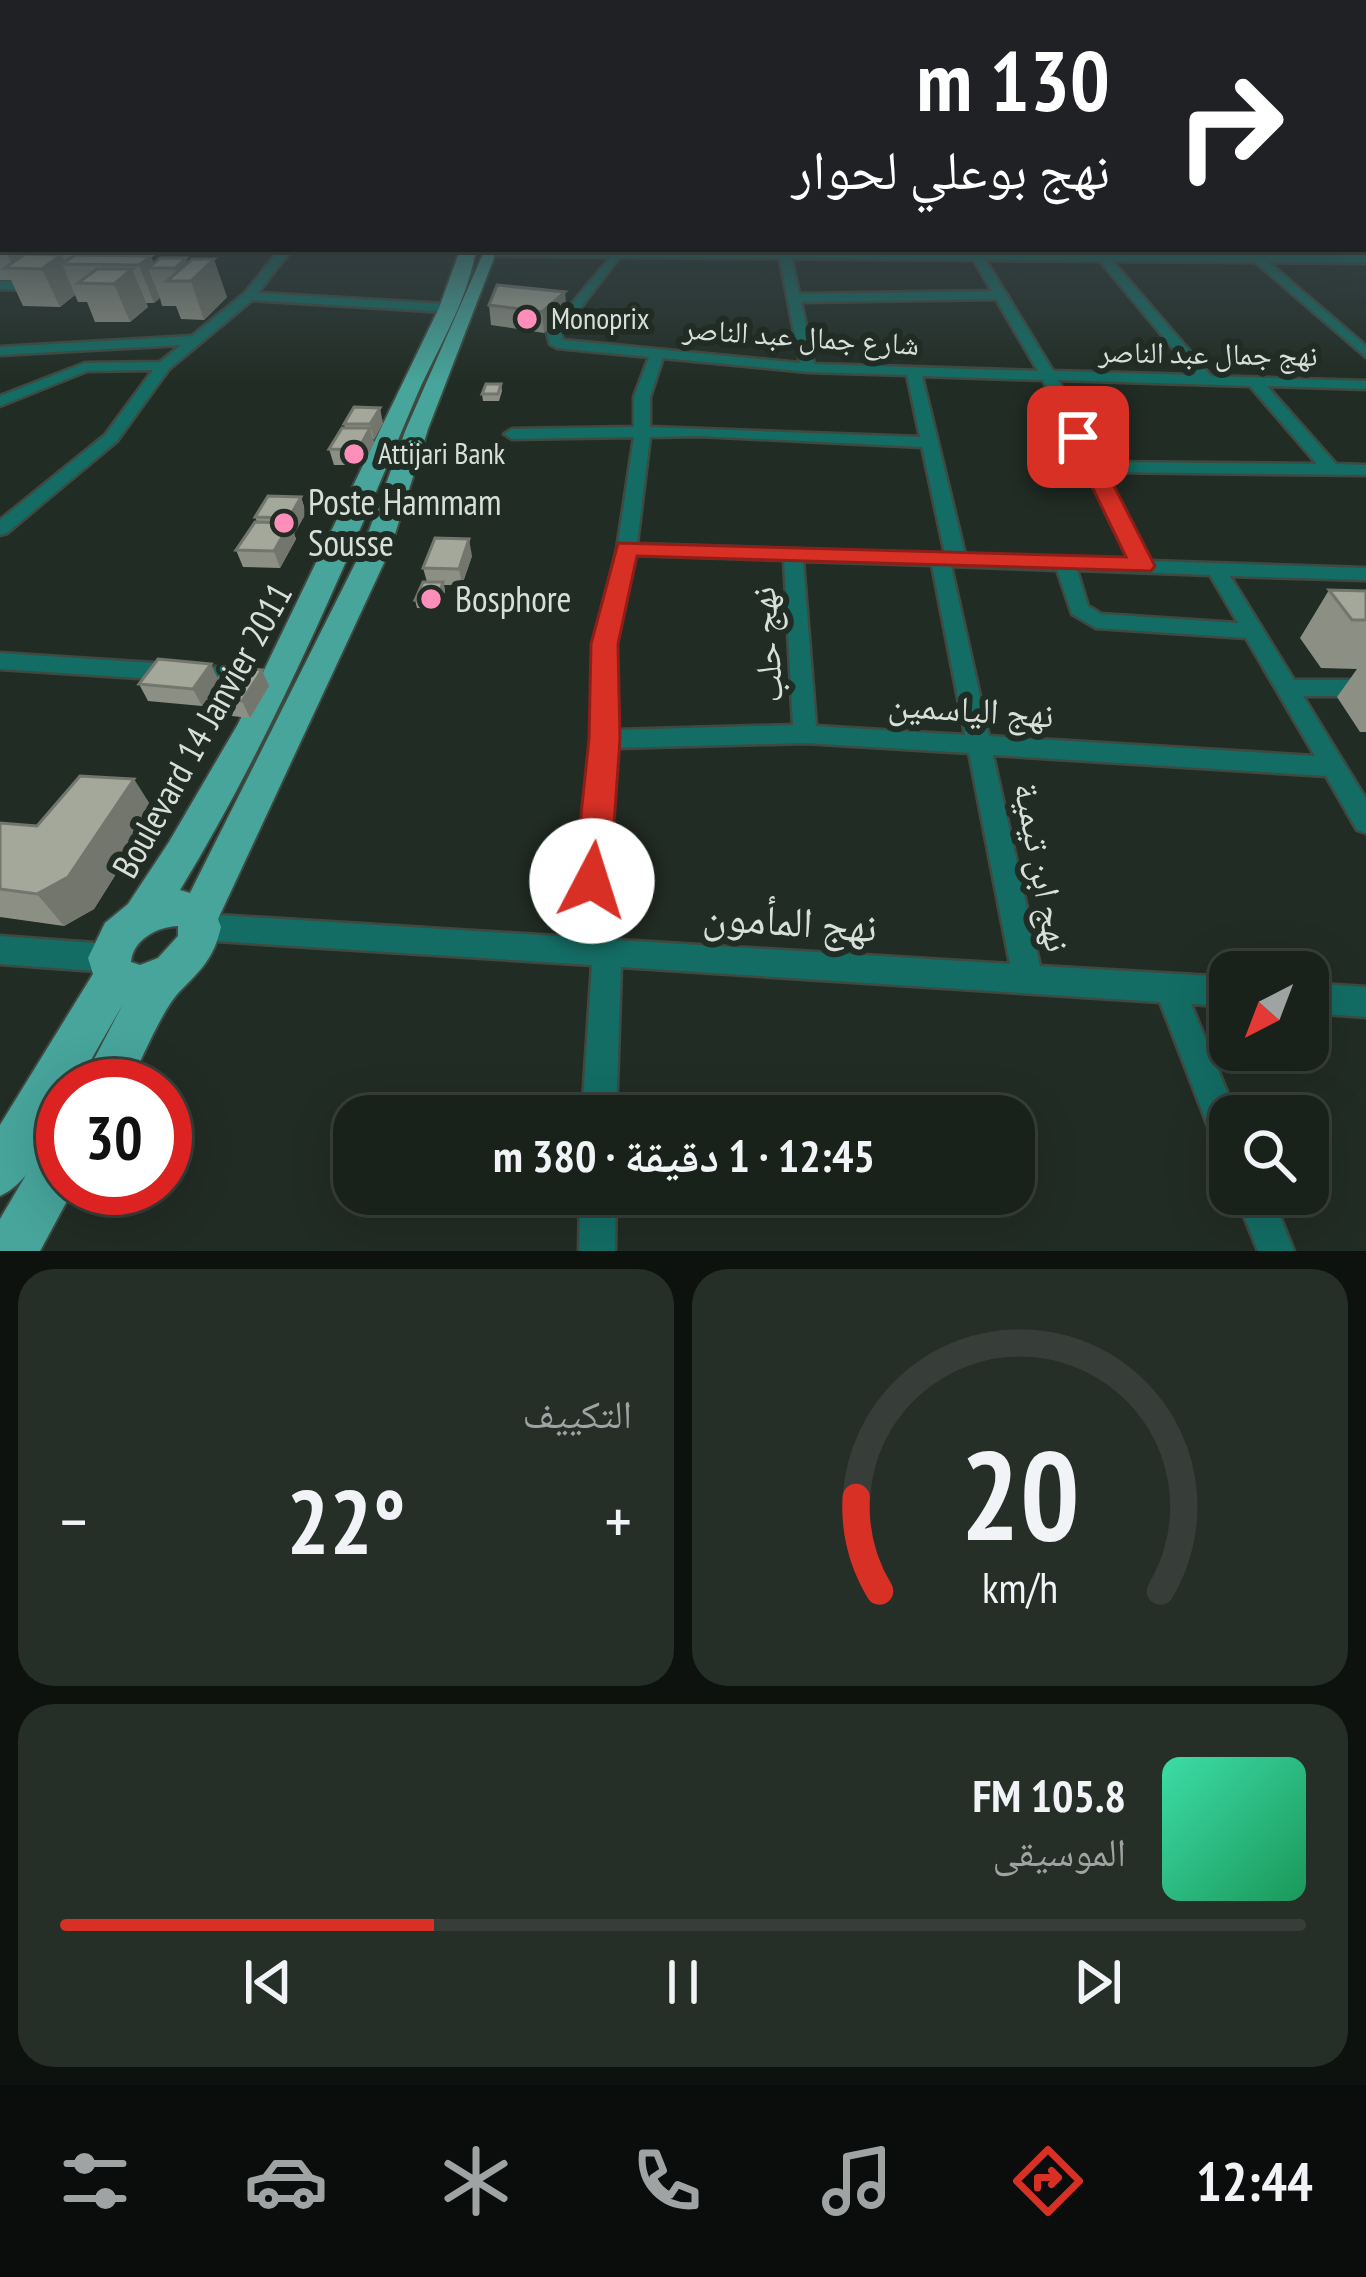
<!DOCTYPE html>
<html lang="ar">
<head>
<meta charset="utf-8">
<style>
  :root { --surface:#19211b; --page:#262e28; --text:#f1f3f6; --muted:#9fa3a3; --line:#373e3a; --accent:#d93025 }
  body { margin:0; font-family:"PT Sans Narrow","Noto Naskh Arabic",sans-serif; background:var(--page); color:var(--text); direction:rtl; height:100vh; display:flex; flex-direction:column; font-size:45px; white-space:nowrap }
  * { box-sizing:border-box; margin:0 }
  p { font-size:39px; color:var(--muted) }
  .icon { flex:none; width:66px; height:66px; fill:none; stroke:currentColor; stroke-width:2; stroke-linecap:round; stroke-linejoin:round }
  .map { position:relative; height:1251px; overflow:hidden; direction:ltr }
  .side { display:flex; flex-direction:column; gap:18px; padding:18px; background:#0e120f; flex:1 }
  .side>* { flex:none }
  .hud { position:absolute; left:0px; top:0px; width:1368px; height:252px; box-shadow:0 12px 48px #0002,0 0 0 3px var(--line); direction:rtl; background:#202124; color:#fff; overflow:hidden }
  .needle { width:78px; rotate:222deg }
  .fabs { position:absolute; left:1209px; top:951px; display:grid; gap:24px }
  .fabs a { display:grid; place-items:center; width:120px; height:120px; border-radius:24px; background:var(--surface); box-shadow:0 12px 48px #0002,0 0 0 3px var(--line); font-size:60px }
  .speed { position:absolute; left:36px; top:1059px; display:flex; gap:24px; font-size:60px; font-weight:700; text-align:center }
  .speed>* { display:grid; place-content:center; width:156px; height:156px; border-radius:50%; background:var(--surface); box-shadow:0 12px 48px #0002,0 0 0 3px var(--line); line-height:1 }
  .speed .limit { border:18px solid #d22; background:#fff; color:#111 }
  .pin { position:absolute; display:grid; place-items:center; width:102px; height:102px; color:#fff; margin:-51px; border-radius:24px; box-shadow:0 6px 18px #0006 }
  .me { position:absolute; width:132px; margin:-66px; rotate:5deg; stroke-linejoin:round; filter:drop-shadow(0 0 9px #0008) }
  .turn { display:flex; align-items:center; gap:42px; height:252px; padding:0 60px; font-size:54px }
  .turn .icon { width:156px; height:156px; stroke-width:2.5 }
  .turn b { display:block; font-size:84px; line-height:102px }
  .big { font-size:90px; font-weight:700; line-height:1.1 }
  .side .card { flex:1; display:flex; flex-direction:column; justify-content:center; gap:18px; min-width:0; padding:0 42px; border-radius:36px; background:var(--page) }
  .side .dial { align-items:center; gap:0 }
  .dial svg { height:312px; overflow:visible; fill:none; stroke:var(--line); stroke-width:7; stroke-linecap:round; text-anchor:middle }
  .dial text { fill:var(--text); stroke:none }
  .song { display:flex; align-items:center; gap:36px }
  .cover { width:144px; height:144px; border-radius:18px; background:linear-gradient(135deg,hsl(160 70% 55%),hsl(150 70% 35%)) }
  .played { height:12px; border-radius:6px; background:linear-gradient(90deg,var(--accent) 30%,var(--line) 30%) }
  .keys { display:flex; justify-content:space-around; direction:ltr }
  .heat { display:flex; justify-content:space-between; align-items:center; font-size:66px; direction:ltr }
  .side .tiles { flex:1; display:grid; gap:18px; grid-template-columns:1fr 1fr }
  .card:last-child { grid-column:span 2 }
  .trip { position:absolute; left:333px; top:1095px; width:702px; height:120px; border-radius:36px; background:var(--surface); box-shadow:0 12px 48px #0002,0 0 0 3px var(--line); font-weight:700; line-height:120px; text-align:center; direction:rtl }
  .dock { display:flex; height:192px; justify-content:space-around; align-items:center; background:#0a0d0b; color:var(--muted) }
  .dock .icon { width:84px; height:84px }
  .dock .on { color:var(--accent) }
  .dock b { font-size:54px; color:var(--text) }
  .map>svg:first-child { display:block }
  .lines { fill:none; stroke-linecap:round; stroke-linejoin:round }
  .minor-casing { stroke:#3e4941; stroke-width:5 }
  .tertiary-casing { stroke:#3e4941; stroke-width:5 }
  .primary-casing { stroke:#3e4941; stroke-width:4 }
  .minor { fill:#136d64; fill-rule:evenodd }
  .tertiary { fill:#136d64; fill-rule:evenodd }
  .primary { fill:#47a59b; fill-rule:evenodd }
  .wall { fill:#8c9084 }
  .shaded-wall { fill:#72766c }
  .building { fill:#a3a89a; stroke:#72766c; stroke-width:3 }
  .route { fill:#d93025; stroke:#8d1f18; stroke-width:3 }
  .poi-dot { fill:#ff8eba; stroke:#212c24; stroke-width:4.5 }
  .labels { text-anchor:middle; stroke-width:12; stroke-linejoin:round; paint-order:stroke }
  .far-poi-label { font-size:30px; fill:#d8dfda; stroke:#212c24; text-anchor:start }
  .far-street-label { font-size:30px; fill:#d8dfda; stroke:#212c24 }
  .poi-label { font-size:36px; fill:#d8dfda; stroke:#212c24; text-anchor:start }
  .street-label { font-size:36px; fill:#d8dfda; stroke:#212c24 }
  .near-street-label { font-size:42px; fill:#d8dfda; stroke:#212c24 }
</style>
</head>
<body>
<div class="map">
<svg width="1366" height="1251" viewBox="0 0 1366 1251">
  <rect width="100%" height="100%" fill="#212c24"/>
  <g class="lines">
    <defs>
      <g id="minor">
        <rect x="1365" y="215" width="1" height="6"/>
        <polygon points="1365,244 1366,244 1366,251 1361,249 1365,249"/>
        <polygon points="280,249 292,249 258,293 446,304 452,308 446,312 252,300 169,369 117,441 7,533 0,535 0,520 105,435 153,370 87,371 0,406 0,396 85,363 160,362 181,345 0,355 0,347 192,336 245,293"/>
        <path d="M778,249H790L799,294L992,291L967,249H979L1053,371L1195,375L1090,249H1102L1211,376L1366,381V389L1267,386L1336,464L1366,465V475L1104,472L1149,561L1366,568V580L1230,576L1294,680H1366V696H1303L1366,799V833L1357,830L1326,776L993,755L1040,966L1230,977V1007L1191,1004L1237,1116H1230V1157L1218,1152L1160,1002L621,967L616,1116H582L592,965L201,940L191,936L187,927L191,918L201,914L588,938L580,914L578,881L593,739V644L617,549L634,437L512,439L504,434L512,429L634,427V397L649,357L557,348L550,344L547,333L616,251L622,254L561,333L563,340L800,363ZM996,299L1038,371L814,364L801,302ZM663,358L808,372L907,375L920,437L650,427V397ZM922,376L1043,380L1129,560L965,554ZM1058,380L1250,386L1317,464L1099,462ZM700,436L922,447L945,554L637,544L650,437ZM635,555L784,560L793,725L617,730L615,644ZM803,561L932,565L965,735L816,726ZM951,566L1057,570L1072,614L1096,628L1246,638L1315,756L989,736ZM1077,570L1210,575L1238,623L1101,614L1088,606ZM805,743L969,753L1010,964L617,940C596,879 611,810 616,748Z"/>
        <polygon points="1240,249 1253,249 1366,346 1366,357"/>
        <polygon points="0,281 42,282 48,286 42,290 0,289"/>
        <polygon points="0,653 246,669 254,671 257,677 254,683 246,685 0,669"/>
        <polygon points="0,936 109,944 119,948 124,958 119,968 109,972 0,964"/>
        <polygon points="1308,983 1366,987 1366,1017 1308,1013"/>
        <polygon points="580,1194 616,1194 615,1251 579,1251"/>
        <polygon points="1235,1194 1271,1194 1294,1251 1258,1251"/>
      </g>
      <g id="tertiary">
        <polygon points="450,249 474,249 467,253"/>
        <polygon points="494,249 1366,253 1366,263 499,256 494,255"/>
      </g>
      <g id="primary">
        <path d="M476,249C468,302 435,352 414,402C344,568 274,735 180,890L190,893L362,550L406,429L483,254L497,250L428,429L390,550L218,919L221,927C214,958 201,970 180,991C161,1011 142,1060 128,1086H80L123,1004L76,1086H63C63,1121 33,1182 0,1196V1125L93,974L88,958L105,923L128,904L169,842L238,724L439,308L460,250ZM178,926V936L158,958L140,965L131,962C133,940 156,927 178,926Z"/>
        <polygon points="63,1133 63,1188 74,1188 40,1251 0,1251 0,1219 46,1141"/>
      </g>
    </defs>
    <use href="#minor" class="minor-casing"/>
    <use href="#tertiary" class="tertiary-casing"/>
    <use href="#primary" class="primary-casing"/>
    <use href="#minor" class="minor"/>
    <use href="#tertiary" class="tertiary"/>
    <use href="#primary" class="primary"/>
  </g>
  <g class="wall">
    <polygon points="0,232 3,232 3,249 27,249 30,255 41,255 39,249 151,249 153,254 150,256 154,263 186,258 188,262 227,297 204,320 181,319 176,306 162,306 160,298 154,303 146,303 148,307 130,322 95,322 87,302 78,302 75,295 60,307 23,306 11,280 0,280"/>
    <polygon points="565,292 566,312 544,333 491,325 489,305"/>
    <polygon points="501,384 502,391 499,401 483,401 482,394"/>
    <polygon points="383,423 373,440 374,443 362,465 334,465 329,449 345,428 344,424"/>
    <polygon points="301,497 306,513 294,534 296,539 280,568 243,567 236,550 257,522 255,517"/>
    <polygon points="472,556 462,585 444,585 445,591 439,609 417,608 415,600 427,582 423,568"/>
    <polygon points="1329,590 1366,591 1366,732 1360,732 1337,697 1357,669 1321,668 1300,638"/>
    <polygon points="218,680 269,686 250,718 214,714 207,699 202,706 148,701 139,684"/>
    <polygon points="155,812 94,909 64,926 0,917 0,823 37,826"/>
  </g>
  <g class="shaded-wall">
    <polygon points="4,249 27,249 36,268 14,268"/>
    <polygon points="87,249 121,249 125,259 93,265"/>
    <polygon points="132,249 151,249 153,254 137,264"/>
    <polygon points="61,255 66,264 62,264 75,295 60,307 42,269"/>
    <polygon points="151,256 156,268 148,268 160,298 154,303 139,265"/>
    <polygon points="186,258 194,278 214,259 227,297 204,320 191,281 179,281 175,268"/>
    <polygon points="132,269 148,307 130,322 114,284"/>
    <polygon points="565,292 566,312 544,333 542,312"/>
    <polygon points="380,408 383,423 374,440 370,424"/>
    <polygon points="370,428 374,443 362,465 358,450"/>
    <polygon points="301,497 306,513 294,534 289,518"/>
    <polygon points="290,523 296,539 280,568 274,551"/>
    <polygon points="469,539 472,556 462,585 459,569"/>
    <polygon points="443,582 445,591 439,609 437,601"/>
    <polygon points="211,664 219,681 202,706 193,689"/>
    <polygon points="262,670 269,686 250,718 242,701"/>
    <polygon points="134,779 155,812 94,909 64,926 37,894"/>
  </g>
  <g class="building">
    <polygon points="25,254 61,255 42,269 5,268"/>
    <polygon points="75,255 151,256 139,265 62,264"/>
    <polygon points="160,258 186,258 175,268 148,268"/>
    <polygon points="192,259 214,259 191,281 167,281"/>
    <polygon points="97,269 132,269 114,284 78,283"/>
    <polygon points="497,285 565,292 542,312 489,305"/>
    <polygon points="486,384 501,384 498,394 482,394"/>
    <polygon points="354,407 380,408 370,424 344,424"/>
    <polygon points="342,428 370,428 358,450 329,449"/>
    <polygon points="268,496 301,497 289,518 255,517"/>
    <polygon points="255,522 290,523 274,551 236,550"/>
    <polygon points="435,538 469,539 459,569 423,568"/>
    <polygon points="423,582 443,582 437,601 415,600"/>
    <polygon points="1329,590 1366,591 1366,620 1352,620"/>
    <polygon points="158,659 211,664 193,689 139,684"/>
    <polygon points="227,666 262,670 242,701 206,697"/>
    <polygon points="80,776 134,779 68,877 37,894 0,889 0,823 37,826"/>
  </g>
  <linearGradient id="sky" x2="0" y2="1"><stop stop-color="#121814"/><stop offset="0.54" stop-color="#3d4b50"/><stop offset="1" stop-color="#3d4b50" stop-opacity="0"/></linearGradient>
  <rect width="1366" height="383" fill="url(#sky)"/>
  <polygon class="route" points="1078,431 1089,437 1155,566 1151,571 637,556 618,644 620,739 610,881 605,892 592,897 579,892 574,881 589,739 591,644 618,543 1126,557 1068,437"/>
  <g class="poi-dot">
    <circle cx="527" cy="319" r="12"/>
    <circle cx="354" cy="454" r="12"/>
    <circle cx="284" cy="523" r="12"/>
    <circle cx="431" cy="599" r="12"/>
  </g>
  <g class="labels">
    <g class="far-poi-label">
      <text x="551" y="329">Monoprix</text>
      <text x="378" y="464">Attijari Bank</text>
    </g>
    <g class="far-street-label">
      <text transform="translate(801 337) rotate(4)" y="10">شارع جمال عبد الناصر</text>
      <text transform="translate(1208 354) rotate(1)" y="10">نهج جمال عبد الناصر</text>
    </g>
    <g class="poi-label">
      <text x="308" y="515">Poste Hammam<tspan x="308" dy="41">Sousse</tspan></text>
      <text x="455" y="612">Bosphore</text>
    </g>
    <g class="street-label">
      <text transform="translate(766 645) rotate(-94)" y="13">نهج حلب</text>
      <text transform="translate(971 709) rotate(4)" y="13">نهج الياسمين</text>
      <text transform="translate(202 730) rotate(-61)" y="13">Boulevard 14 Janvier 2011</text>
      <text transform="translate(1043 867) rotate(79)" y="13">نهج ابن تيمية</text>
    </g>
    <g class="near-street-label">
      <text transform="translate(790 921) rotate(4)" y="15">نهج المأمون</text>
    </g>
  </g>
</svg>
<div class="fabs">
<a><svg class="needle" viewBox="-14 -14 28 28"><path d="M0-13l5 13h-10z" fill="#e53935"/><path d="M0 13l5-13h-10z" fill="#9fa3a3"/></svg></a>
<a><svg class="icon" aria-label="search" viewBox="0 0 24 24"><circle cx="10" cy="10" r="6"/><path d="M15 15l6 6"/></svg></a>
</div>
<div class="speed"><div class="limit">30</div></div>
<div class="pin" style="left:1078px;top:437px;background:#d93025"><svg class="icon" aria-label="arrive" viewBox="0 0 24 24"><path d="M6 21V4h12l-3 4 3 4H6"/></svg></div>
<svg class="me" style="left:592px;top:881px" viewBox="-20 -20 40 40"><circle r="19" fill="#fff"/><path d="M0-13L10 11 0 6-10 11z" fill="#d93025"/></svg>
<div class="trip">12:45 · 1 دقيقة · 380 m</div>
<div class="hud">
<div class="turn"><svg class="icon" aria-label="right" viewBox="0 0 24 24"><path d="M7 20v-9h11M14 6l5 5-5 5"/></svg><div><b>130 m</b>نهج بوعلي لحوار</div></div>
</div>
</div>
<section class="side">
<div class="tiles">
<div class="card dial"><svg viewBox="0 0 100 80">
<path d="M14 69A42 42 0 1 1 86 69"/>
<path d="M14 69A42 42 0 0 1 8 45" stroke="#d93025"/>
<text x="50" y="56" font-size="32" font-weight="700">20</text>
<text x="50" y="72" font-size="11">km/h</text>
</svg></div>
<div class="card"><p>التكييف</p>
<div class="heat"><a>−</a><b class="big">22°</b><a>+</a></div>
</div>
<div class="card">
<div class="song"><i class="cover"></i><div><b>105.8 FM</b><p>الموسيقى</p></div></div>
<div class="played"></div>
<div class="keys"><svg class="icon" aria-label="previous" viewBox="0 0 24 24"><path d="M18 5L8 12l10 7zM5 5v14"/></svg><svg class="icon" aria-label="pause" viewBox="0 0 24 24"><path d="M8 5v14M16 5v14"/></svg><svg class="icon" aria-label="next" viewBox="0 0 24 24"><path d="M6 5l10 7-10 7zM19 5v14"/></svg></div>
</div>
</div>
</section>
<nav class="dock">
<b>12:44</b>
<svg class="icon on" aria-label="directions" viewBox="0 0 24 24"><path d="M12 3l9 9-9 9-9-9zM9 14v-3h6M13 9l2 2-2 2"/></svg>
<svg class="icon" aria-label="music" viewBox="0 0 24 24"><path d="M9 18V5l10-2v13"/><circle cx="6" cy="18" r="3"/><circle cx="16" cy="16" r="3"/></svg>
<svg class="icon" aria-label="phone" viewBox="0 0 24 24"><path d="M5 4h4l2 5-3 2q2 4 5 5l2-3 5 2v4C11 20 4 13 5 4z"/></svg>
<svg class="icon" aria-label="climate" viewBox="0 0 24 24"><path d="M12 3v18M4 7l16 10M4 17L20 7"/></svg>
<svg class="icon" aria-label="car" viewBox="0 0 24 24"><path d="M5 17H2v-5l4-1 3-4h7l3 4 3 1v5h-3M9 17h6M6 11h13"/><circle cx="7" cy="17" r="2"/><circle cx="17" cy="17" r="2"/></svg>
<svg class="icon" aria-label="filters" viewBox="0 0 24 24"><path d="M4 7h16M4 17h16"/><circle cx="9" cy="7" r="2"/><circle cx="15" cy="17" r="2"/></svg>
</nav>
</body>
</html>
